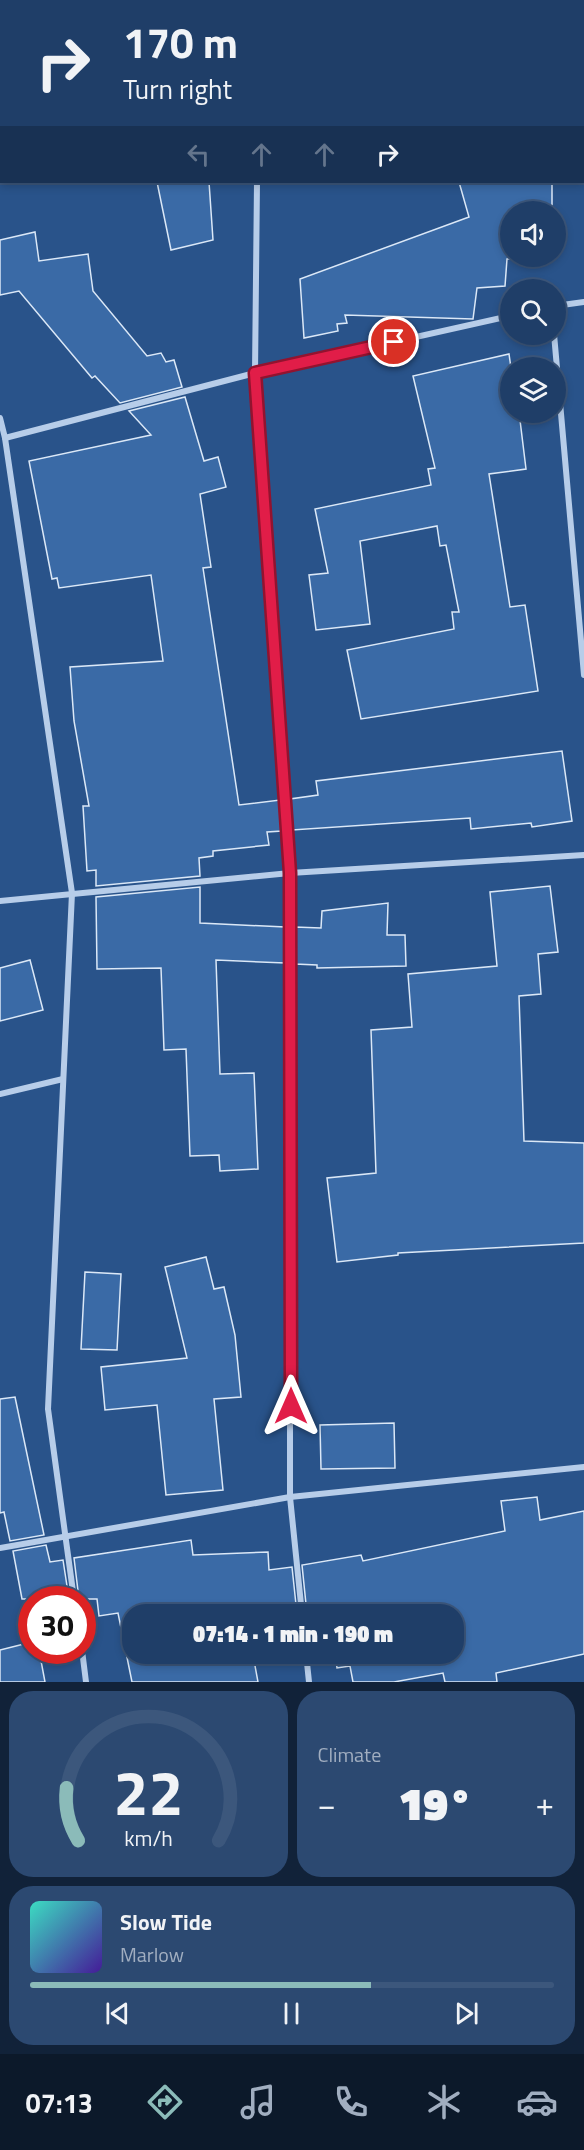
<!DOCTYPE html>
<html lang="en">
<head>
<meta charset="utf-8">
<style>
  :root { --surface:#1f3e68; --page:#2c4971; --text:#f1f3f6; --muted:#a1aec0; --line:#3c577c; --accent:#8bbbb9 }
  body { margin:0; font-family:"Titillium Web",sans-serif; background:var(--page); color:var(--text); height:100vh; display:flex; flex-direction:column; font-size:22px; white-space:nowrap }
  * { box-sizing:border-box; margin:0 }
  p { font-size:20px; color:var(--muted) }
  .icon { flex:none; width:33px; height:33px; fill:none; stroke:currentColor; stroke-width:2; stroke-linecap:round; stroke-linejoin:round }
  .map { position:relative; height:1682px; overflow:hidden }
  .side { display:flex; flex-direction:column; gap:9px; padding:9px; background:#112239; flex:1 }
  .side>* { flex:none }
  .top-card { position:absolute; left:0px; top:0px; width:585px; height:183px; box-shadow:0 3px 9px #0003,0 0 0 2px var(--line); background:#1f3e68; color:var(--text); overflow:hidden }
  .buttons { position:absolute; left:500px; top:201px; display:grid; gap:12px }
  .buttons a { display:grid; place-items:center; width:66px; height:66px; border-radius:50%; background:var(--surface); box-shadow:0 3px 9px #0003,0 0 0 2px var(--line); font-size:30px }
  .speed { position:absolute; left:18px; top:1586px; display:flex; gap:12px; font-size:30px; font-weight:700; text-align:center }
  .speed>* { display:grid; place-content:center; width:78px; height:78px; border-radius:50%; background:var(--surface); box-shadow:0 3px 9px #0003,0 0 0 2px var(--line); line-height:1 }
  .speed .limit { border:9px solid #d22; background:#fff; color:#111 }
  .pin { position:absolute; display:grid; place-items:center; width:51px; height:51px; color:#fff; margin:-26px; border:3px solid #fff; border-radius:50%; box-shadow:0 2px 6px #0007 }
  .me { position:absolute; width:66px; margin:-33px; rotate:0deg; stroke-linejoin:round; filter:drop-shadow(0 0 4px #0008) }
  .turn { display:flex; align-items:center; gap:21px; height:126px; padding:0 24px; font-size:27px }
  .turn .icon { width:78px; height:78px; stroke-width:2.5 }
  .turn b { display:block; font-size:42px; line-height:51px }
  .lanes { display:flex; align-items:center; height:57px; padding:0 24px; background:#0003; justify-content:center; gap:30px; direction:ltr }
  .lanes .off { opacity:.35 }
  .big { font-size:45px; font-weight:800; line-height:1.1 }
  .side .card { flex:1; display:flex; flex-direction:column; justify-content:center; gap:9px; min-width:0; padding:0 21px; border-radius:24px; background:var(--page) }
  .side .dial { align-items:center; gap:0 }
  .dial svg { height:156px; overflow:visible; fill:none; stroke:var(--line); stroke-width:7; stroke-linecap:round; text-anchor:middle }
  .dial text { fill:var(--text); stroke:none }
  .song { display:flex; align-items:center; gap:18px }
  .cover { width:72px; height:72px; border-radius:9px; background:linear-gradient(135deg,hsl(170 70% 55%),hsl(260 70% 35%)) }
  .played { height:6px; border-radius:3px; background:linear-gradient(90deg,var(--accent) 65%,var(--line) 65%) }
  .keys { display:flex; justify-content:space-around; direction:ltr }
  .heat { display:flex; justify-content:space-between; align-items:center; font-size:33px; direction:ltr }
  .side .tiles { flex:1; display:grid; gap:9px; grid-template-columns:1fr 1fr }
  .card:last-child { grid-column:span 2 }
  .trip { position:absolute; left:122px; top:1604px; width:342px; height:60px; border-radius:24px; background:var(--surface); box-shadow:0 3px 9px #0003,0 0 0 2px var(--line); font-weight:800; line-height:60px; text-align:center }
  .dock { display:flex; height:96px; justify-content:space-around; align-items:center; background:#0c192a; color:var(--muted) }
  .dock .icon { width:42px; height:42px }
  .dock .selected { color:var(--accent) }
  .dock b { font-size:27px; color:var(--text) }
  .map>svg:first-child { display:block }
  .building { fill:#3a6aa6; stroke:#dbe8f7; stroke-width:1.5 }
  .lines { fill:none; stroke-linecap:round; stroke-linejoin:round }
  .minor { stroke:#b7cde9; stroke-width:6 }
  .route-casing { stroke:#92132f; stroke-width:15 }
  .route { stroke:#e11d48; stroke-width:10 }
</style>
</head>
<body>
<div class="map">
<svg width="584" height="1682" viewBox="0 0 584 1682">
  <rect width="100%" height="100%" fill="#29538a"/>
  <g class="building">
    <polygon points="157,182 209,182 213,240 171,250"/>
    <polygon points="459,182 552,182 552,212 510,212 510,256 539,256 507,259 505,286 477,288 473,319 345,315 347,323 337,324 338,331 304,338 300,279 469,217"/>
    <polygon points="35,232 39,261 88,254 93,291 147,356 161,353 166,362 174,360 182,387 120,403 95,376 92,378 19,291 0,295 0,240"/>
    <polygon points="509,354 511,368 510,412 519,412 526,469 489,474 510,607 525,605 538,691 361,719 347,650 454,629 452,612 459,612 446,545 440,546 437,526 360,541 370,624 316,630 309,575 328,573 315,509 431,485 428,469 435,468 413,376"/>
    <polygon points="185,397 204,461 218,457 226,487 200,494 211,567 203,568 239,805 280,800 282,831 267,832 269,845 213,851 213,856 199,858 200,876 96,886 96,870 87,871 83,806 89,806 74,721 70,667 163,661 151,575 59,588 57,578 52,579 29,461 151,435 129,411"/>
    <polygon points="562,751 572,821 532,827 531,823 471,829 470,818 292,830 290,799 318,795 316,781"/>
    <polygon points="550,886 558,952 538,954 541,994 519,996 524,1141 584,1143 584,1243 398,1253 398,1255 337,1262 327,1178 376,1173 371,1030 412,1027 408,974 497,966 490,892"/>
    <polygon points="200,887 200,923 285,927 285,963 216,960 220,1074 254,1073 258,1169 220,1171 219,1155 190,1156 186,1049 164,1050 161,968 97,969 96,897"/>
    <polygon points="388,903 387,935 405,935 406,966 317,968 317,965 295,964 295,927 321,928 322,911"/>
    <polygon points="30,960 43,1010 0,1021 0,968"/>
    <polygon points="206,1257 214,1289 224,1287 235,1335 241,1397 214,1399 223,1490 166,1495 157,1405 105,1410 101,1367 187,1358 165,1267"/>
    <polygon points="85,1272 121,1274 117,1350 81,1349"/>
    <polygon points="15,1397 44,1535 10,1541 4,1512 0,1513 0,1399"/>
    <polygon points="394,1423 395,1468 321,1469 320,1425"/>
    <polygon points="537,1497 540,1520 584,1511 584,1654 496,1673 497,1682 445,1682 443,1673 394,1682 353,1682 350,1666 337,1668 335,1653 453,1653 453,1614 307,1614 302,1565 361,1555 363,1561 505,1531 501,1501"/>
    <polygon points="191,1540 193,1555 268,1552 269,1570 292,1567 297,1614 132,1614 132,1653 271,1653 253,1655 258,1682 132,1682 118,1613 99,1616 97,1599 79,1599 74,1558"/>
    <polygon points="46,1545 50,1562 63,1560 69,1599 22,1599 13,1551"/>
    <polygon points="32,1642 32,1650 39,1650 45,1682 0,1682 0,1650"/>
  </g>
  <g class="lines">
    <g class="minor">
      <polyline points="259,2 259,0"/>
      <polyline points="257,182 255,373 290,873 290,1497 302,1614"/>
      <polyline points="555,306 584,302"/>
      <polyline points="554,334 584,675"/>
      <polyline points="0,418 5,438 72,893 48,1409 74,1599"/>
      <polyline points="5,438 255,373 510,316"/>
      <polyline points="0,901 290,873 584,855"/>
      <polyline points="0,1094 63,1079"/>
      <polyline points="0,1548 290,1497 584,1467"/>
      <polyline points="82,1650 86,1682"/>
      <polyline points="306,1653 309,1682"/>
    </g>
  </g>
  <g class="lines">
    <defs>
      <polyline id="route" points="291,1406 290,873 255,373 394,342"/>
    </defs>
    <use href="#route" class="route-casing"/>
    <use href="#route" class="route"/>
  </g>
</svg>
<div class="buttons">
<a><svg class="icon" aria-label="sound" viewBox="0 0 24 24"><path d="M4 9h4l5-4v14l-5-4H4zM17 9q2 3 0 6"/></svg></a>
<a><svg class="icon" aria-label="search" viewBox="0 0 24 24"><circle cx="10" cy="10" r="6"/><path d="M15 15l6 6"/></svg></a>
<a><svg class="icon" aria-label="layers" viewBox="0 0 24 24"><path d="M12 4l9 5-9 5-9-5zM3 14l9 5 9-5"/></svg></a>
</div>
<div class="speed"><div class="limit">30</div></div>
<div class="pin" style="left:394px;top:342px;background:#d93025"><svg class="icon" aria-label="arrive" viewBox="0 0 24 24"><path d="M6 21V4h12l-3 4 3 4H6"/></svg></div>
<svg class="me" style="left:291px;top:1406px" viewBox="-20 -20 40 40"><path d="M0-17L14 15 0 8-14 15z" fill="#e11d48" stroke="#fff" stroke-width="4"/></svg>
<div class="trip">07:14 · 1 min · 190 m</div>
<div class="top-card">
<div class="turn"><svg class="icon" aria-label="right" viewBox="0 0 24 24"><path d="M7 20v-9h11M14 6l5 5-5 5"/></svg><div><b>170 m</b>Turn right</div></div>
<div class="lanes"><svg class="icon off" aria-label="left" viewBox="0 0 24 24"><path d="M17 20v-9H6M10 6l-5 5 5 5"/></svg><svg class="icon off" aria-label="ahead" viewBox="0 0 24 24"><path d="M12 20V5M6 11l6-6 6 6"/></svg><svg class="icon off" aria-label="ahead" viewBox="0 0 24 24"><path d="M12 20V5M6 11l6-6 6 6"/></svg><svg class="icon" aria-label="right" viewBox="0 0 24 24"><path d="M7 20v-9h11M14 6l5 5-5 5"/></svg></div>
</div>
</div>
<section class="side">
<div class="tiles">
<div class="card dial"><svg viewBox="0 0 100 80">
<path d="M14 69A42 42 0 1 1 86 69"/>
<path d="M14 69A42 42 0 0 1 8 42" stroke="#8bbbb9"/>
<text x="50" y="56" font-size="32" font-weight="700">22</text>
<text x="50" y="72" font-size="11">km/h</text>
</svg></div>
<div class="card"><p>Climate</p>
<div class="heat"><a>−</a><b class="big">19°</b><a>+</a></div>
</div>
<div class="card">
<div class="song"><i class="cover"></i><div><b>Slow Tide</b><p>Marlow</p></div></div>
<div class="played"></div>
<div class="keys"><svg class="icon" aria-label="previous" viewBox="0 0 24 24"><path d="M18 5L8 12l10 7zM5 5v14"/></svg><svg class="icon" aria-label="pause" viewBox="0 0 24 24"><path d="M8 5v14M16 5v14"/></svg><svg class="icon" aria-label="next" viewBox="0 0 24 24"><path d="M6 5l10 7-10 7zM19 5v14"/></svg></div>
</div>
</div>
</section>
<nav class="dock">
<b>07:13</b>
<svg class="icon selected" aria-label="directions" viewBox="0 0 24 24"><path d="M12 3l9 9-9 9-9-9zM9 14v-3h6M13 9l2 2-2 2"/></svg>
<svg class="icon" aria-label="music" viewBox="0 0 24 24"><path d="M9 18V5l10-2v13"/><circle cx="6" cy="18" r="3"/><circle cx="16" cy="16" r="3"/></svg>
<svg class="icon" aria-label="phone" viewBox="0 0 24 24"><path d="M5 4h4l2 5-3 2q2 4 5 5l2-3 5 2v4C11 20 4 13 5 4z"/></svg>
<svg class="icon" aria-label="climate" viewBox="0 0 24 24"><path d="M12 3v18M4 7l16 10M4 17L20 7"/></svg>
<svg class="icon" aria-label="car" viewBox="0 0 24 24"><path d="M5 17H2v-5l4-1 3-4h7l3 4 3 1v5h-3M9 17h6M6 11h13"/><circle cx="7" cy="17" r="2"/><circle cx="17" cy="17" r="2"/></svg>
</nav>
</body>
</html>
